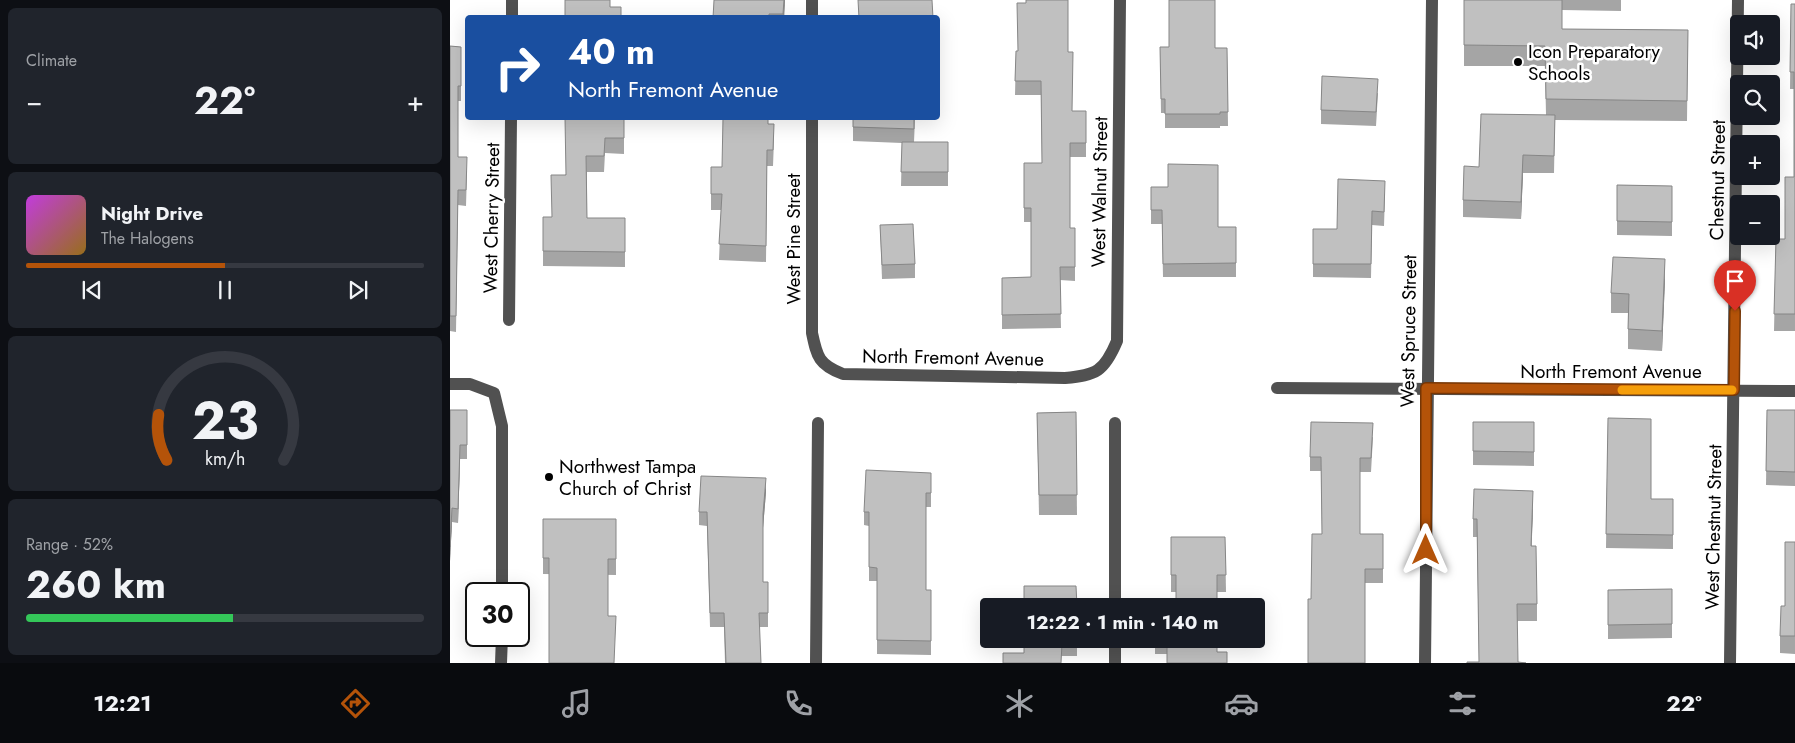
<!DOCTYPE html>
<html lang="en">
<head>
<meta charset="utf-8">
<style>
  :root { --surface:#171b24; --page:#20242c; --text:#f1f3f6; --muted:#9ea1a6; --line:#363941; --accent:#b45309 }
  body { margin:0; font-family:Jost,sans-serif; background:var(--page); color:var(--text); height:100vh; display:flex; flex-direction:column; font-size:19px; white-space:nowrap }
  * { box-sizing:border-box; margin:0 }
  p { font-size:16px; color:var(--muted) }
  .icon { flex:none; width:28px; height:28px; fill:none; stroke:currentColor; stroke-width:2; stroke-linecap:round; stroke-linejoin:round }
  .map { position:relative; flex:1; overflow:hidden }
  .details { display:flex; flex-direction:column; gap:8px; padding:8px; background:#0d0f14; width:450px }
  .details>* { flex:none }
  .top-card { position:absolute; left:15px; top:15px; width:475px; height:105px; border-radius:5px; box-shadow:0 5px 20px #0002; background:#1a4fa0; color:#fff; overflow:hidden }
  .buttons { position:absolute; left:1280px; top:15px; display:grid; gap:10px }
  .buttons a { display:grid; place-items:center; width:50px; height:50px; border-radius:5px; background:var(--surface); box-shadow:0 5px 20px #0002; font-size:25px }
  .speed { position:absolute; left:15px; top:582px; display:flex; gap:10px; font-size:25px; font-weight:700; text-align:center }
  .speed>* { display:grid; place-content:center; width:65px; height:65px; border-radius:50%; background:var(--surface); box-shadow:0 5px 20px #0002; line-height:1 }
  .speed .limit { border:2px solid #111; border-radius:8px; background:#fff; color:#111 }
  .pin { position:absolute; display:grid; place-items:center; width:42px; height:42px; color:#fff; margin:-51px -21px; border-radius:50% 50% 50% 0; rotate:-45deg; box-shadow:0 0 5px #0007 }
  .pin .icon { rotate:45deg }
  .me { position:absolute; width:55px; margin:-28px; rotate:0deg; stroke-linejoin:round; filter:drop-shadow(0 0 4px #0008) }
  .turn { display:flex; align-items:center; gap:18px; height:105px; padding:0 20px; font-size:22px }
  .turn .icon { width:65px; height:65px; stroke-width:2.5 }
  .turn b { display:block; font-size:35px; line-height:42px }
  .big { font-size:38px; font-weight:700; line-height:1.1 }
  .details .card { flex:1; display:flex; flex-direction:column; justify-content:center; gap:8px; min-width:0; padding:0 18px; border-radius:8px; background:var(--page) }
  .details .dial { align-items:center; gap:0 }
  .dial svg { height:130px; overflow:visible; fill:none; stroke:var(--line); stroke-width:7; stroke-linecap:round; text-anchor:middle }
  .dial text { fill:var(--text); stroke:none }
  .song { display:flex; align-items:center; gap:15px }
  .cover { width:60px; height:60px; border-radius:8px; background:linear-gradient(135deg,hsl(290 70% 55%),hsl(40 70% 35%)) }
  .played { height:5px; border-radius:2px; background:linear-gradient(90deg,var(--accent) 50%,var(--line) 50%) }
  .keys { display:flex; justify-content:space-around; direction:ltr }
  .heat { display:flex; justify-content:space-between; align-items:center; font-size:28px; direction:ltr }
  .charge { height:8px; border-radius:4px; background:linear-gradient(90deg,#34c759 52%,var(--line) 0) }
  .trip { position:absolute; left:530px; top:598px; width:285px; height:50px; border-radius:5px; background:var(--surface); box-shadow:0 5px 20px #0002; font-weight:700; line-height:50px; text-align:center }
  .tab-bar { display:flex; height:80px; justify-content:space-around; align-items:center; background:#090b0e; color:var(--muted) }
  .tab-bar .icon { width:35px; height:35px }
  .tab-bar .selected { color:var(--accent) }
  .tab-bar b { font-size:22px; color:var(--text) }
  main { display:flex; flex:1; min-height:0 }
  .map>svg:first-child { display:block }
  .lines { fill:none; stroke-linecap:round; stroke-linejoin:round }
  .minor { stroke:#515151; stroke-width:12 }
  .wall { fill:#a5a5a5 }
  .shaded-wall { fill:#868686 }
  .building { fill:#c0c0c0; stroke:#868686 }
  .route-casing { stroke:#753606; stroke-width:12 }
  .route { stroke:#b45309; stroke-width:9 }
  .slow { stroke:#f59e0b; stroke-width:9 }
  .poi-dot { fill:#000; stroke:#fff; stroke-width:2 }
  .labels { text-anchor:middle; stroke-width:5; stroke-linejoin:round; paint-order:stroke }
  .poi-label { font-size:19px; fill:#000; stroke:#fff; text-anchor:start }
  .street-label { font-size:19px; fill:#000; stroke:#fff }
</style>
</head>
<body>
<main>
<section class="details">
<div class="card"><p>Climate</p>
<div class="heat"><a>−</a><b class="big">22°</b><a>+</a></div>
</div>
<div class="card">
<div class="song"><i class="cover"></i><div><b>Night Drive</b><p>The Halogens</p></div></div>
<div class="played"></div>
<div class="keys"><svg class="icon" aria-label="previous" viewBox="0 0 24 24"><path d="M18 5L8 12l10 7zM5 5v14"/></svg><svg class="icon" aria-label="pause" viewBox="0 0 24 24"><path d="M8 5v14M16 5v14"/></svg><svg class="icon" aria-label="next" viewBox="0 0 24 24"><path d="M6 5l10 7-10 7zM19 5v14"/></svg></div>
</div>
<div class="card dial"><svg viewBox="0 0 100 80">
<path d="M14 69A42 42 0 1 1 86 69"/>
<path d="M14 69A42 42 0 0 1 9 41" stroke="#b45309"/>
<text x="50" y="56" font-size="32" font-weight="700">23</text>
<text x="50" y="72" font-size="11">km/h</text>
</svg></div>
<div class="card"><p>Range · 52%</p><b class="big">260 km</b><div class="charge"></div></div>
</section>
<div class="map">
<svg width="1345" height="663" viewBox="0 0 1345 663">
  <rect width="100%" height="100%" fill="#fff"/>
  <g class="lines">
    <g class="minor">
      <polyline points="62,18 62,0"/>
      <polyline points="362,18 362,0"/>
      <path d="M362,118V333C367,357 369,365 393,374L615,378C646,375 654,372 667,341L670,0"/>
      <polyline points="59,320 61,118"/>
      <polyline points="0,384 20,384 44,393 52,426 52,594"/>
      <polyline points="827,388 1345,391"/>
      <polyline points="665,423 665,606"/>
      <polyline points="665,639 665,663"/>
      <polyline points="51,663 52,636"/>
      <polyline points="366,663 368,423"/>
      <polyline points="975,663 982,0"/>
      <polyline points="1280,663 1288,0"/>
    </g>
  </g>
  <g class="wall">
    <polygon points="335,0 334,18 263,18"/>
    <polygon points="1014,0 1171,0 1171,11 1112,10 1112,29 1238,30 1237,121 1105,120 1104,173 1073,173 1071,219 1013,217 1013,200 1029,167 1096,115 1095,66 1014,66"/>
    <polygon points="1341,4 1345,4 1345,331 1324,331 1326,239 1335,239 1344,177 1344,89 1340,89"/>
    <polygon points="0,46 11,47 11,101 8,101 8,157 17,172 16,206 8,205 6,332 0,331"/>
    <polygon points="710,47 777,48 778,126 770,126 770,128 715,128 715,113 711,113"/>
    <polygon points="566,51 618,52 622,111 636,111 636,157 620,157 620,228 625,228 625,281 610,280 611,328 552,329 552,278 581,277 581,222 574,222 574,163 592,163 591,95 565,95"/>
    <polygon points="928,93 926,126 871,124 871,110"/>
    <polygon points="174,118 174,154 155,153 154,172 137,172 137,218 175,218 175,267 93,266 93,217 102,217 115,175"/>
    <polygon points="403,118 465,118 464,142 498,142 498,186 451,186 452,143 403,141"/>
    <polygon points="318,124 324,140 323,166 317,166 316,262 269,260 271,210 261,210 261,194 272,167"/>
    <polygon points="1167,185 1222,186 1222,236 1167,235"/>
    <polygon points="701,187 768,227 786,227 786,277 713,277 712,224 701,224"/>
    <polygon points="935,194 934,226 922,225 921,278 863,277 863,229 887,229"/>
    <polygon points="430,225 465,264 465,278 432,279"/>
    <polygon points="1215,279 1212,351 1178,349 1178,313 1161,313 1161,293"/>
    <polygon points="0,410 17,410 17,459 10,459 8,523 2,522 0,561"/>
    <polygon points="1317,410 1345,410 1345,486 1316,485"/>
    <polygon points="626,412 627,515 589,515 587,413"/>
    <polygon points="1158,418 1201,499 1223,499 1223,549 1156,548"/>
    <polygon points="1023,422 1084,422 1084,466 1023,465"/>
    <polygon points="923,437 921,472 910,472 910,534 933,534 933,583 915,583 861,599 872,534 871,471 860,471 860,457"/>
    <polygon points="481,473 481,507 476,507 476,590 481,590 481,655 427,654 427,581 419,581 419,526 414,525 414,512"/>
    <polygon points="316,492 313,528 313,582 318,582 318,627 309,627 311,663 275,663 274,627 260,627 257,526 249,525 249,512"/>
    <polygon points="1083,509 1081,546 1087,604 1087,621 1068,621 1029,662 1027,537 1023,537 1023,519"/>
    <polygon points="93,519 166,519 166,575 93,574"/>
    <polygon points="721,537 775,537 776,592 721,592"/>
    <polygon points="1345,542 1345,654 1330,653 1330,636"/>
    <polygon points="1222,589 1222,638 1158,639 1158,590"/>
    <polygon points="627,639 627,656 612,656 574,653"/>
    <polygon points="705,639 767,639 717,654 705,654"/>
  </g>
  <g class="shaded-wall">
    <polygon points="334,0 335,0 334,18 333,18"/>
    <polygon points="1073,155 1073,173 1071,219 1071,202"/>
    <polygon points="1215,259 1215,279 1212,351 1212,331"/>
    <polygon points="10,445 10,459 8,523 8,509"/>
    <polygon points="316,478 316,492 313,528 313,514"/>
    <polygon points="1083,491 1083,509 1081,564 1081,546"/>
    <polygon points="2,508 2,522 0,561 0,547"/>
  </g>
  <g class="building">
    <polygon points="115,0 160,0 160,7 171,7 171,18 115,18"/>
    <polygon points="264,0 334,0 333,14 319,14 319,18 263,18"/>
    <polygon points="408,0 482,0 483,18 409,18"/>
    <polygon points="576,0 618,0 618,52 623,52 622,111 636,111 636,143 620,143 620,228 625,228 625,267 610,267 611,314 552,315 552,278 581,277 581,208 574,208 574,163 592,163 591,81 565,81 566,51 568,51 567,3 576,3"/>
    <polygon points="719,0 765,0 765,48 777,48 778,112 770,112 770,114 715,114 715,99 711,99 710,47 719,47"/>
    <polygon points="1014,0 1112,0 1112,29 1238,30 1237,101 1096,99 1095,46 1014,45"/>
    <polygon points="1341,4 1345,4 1345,314 1324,314 1326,239 1335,239 1335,177 1344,177 1344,72 1340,72"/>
    <polygon points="0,46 11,47 11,86 8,86 8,157 17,157 16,190 8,190 6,316 0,316"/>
    <polygon points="872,76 928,79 926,112 871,110"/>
    <polygon points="1031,114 1105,115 1104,156 1073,155 1071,202 1013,200 1014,166 1029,167"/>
    <polygon points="115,118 174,118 174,138 155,138 154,156 136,156 137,218 175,218 175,252 93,251 93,217 102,217 101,175 116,175"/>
    <polygon points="273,118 318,118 318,124 324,124 323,150 317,150 316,246 269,244 272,194 261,194 261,167 272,167"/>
    <polygon points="403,118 464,118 464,129 403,127"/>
    <polygon points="452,142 498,142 498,172 451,172"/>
    <polygon points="718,164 768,165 768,227 786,227 786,263 713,264 712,210 701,210 701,187 718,187"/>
    <polygon points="888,179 935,181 934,212 922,211 921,264 863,264 863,229 887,229"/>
    <polygon points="1167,185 1222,186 1222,222 1167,221"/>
    <polygon points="463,224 465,264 432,265 430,225"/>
    <polygon points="1163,257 1215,259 1212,331 1178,329 1179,294 1161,293"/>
    <polygon points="0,410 17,410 17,445 10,445 8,509 2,508 0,547"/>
    <polygon points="1317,410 1345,410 1345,472 1316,471"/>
    <polygon points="626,412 627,495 589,495 587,413"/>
    <polygon points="1158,418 1201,419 1201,499 1223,499 1223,535 1156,534"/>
    <polygon points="861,422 923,423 921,458 910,458 910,534 933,534 933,569 915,569 915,663 858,663 858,599 861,599 862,534 872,534 871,457 860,457"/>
    <polygon points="1023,422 1084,422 1084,452 1023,451"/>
    <polygon points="416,470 481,473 481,493 476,493 476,590 481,590 481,641 427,640 427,568 419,567 419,512 414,512"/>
    <polygon points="251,476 316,478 313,514 313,582 318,582 318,613 309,613 311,663 276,663 274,613 260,613 257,512 249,512"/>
    <polygon points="1024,489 1083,491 1081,546 1086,546 1087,604 1067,604 1068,662 1076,663 1017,663 1017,662 1029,662 1027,519 1023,519"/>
    <polygon points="93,519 166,519 166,559 158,559 158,616 166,616 164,663 99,663 99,558 93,558"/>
    <polygon points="721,537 775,537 776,575 767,575 767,606 726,606 726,575 721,575"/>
    <polygon points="1335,542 1345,542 1345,636 1330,636 1331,606 1335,606"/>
    <polygon points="574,586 626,586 627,606 574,606"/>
    <polygon points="1222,589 1222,624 1158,625 1158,590"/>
    <polygon points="574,639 627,639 627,643 612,643 611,663 553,663 553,653 574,653"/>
    <polygon points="717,639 767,639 767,652 777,652 777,663 717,663"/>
  </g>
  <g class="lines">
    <defs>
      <polyline id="route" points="976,550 976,388 1284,390 1285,311"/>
    </defs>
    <use href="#route" class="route-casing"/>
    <use href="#route" class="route"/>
    <polyline class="slow" points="1172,390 1282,390"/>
  </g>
  <g class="poi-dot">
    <circle cx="1068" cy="62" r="5"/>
    <circle cx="99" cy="477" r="5"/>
  </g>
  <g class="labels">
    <g class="poi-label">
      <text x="1078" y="58">Icon Preparatory<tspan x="1078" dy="22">Schools</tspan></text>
      <text x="109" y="473">Northwest Tampa<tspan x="109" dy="22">Church of Christ</tspan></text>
    </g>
    <g class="street-label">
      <text transform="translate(1267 180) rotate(-89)" y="7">Chestnut Street</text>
      <text transform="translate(649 192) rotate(-89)" y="7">West Walnut Street</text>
      <text transform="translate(41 218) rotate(-89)" y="7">West Cherry Street</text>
      <text transform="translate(343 239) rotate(-90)" y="7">West Pine Street</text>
      <text transform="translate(958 331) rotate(-89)" y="7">West Spruce Street</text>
      <text transform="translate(503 357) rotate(1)" y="7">North Fremont Avenue</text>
      <text x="1161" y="378">North Fremont Avenue</text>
      <text transform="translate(1263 527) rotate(-89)" y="7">West Chestnut Street</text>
    </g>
  </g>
</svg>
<div class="buttons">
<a><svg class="icon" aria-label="sound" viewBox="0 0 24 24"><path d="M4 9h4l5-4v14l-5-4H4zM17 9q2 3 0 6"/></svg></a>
<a><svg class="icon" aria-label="search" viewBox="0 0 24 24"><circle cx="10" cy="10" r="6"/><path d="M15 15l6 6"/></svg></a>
<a>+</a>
<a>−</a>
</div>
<div class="speed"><div class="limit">30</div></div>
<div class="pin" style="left:1285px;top:311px;background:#d93025"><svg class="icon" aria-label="arrive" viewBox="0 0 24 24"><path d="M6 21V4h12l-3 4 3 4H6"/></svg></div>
<svg class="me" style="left:976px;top:550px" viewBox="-20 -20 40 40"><path d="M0-17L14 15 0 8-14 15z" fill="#b45309" stroke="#fff" stroke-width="4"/></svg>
<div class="trip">12:22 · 1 min · 140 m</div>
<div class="top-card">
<div class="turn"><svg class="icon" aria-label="right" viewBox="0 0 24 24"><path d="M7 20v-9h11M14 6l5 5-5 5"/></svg><div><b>40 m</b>North Fremont Avenue</div></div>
</div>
</div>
</main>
<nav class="tab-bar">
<b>12:21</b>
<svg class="icon selected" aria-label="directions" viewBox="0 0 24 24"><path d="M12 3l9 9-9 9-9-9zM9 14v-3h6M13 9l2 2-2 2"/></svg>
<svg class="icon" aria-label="music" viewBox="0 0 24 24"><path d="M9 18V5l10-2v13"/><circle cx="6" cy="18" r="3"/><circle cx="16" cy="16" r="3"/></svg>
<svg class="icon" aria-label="phone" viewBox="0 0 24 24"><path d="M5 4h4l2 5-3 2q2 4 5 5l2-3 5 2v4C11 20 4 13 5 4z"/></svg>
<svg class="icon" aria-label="climate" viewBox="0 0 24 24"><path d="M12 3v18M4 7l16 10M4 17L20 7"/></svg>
<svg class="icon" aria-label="car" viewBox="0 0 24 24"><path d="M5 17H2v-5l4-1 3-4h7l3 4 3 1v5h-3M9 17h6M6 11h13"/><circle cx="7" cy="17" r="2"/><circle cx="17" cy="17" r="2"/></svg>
<svg class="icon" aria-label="filters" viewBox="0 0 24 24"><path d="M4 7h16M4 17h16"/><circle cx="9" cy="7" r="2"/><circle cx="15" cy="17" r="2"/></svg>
<b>22°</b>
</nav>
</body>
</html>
